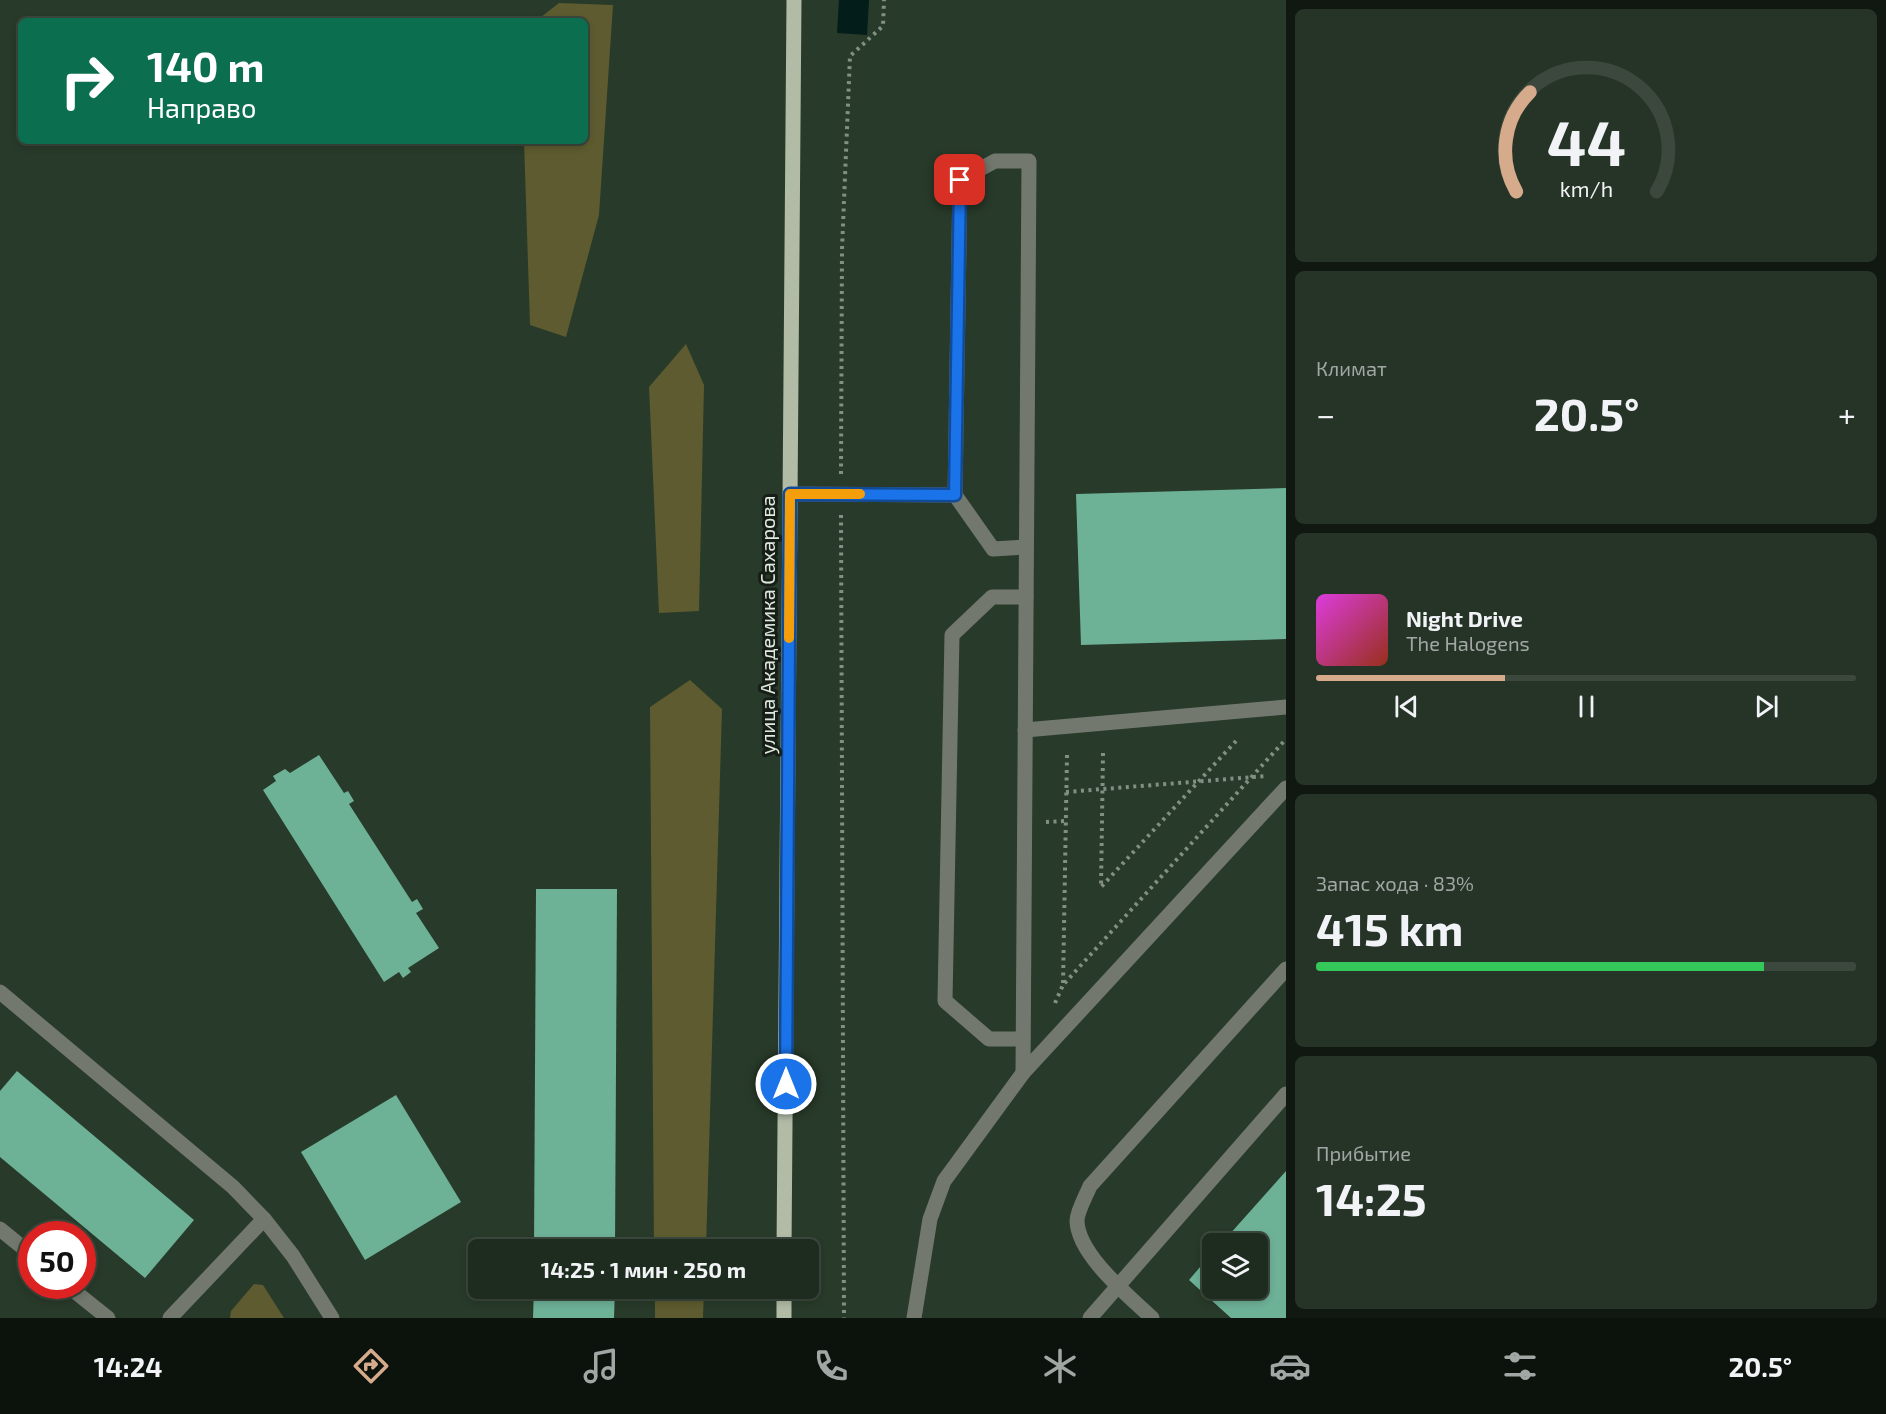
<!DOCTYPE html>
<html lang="ru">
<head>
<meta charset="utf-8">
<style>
  :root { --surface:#1e2c1f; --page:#263428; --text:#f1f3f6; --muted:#a1a7a4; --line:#3c483d; --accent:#d6ab8b }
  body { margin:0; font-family:"Exo 2",sans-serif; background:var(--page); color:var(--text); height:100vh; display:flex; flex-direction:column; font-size:22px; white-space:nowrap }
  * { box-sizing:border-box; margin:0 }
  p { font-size:20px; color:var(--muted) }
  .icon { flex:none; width:33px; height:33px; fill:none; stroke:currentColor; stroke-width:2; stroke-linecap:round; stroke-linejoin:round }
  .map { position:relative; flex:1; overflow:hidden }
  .panel { display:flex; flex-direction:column; gap:9px; padding:9px; background:#101811; width:600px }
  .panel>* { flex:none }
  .banner { position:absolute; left:18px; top:18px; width:570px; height:126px; border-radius:9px; box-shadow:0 3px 9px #0003,0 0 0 2px var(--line); background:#0b6e4f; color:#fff; overflow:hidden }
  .controls { position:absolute; left:1202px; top:1233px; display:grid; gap:12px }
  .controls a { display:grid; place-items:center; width:66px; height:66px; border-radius:9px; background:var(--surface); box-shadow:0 3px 9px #0003,0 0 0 2px var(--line); font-size:30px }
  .speed { position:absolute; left:18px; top:1221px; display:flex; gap:12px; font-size:30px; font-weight:700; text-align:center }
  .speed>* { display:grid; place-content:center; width:78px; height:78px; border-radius:50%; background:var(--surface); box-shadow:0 3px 9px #0003,0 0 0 2px var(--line); line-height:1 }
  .speed .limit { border:9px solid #d22; background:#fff; color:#111 }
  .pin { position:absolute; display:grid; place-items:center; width:51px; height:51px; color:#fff; margin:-26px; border-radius:12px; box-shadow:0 3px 9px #0006 }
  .me { position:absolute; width:66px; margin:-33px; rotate:0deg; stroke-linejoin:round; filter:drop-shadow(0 0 4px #0008) }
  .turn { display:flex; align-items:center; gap:21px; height:126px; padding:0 30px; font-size:27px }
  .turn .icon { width:78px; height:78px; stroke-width:2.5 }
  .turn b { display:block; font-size:42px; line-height:51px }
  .big { font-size:45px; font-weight:700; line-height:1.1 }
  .panel .widget { flex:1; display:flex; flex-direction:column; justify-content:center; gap:9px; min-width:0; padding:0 21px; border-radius:9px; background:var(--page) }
  .panel .dial { align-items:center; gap:0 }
  .dial svg { height:156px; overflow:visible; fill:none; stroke:var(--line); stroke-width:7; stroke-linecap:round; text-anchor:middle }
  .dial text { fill:var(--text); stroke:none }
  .song { display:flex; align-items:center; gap:18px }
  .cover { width:72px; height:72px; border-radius:9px; background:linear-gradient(135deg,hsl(300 70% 55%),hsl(10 70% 35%)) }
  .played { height:6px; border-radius:3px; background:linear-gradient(90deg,var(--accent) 35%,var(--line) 35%) }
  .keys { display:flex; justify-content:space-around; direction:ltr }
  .heat { display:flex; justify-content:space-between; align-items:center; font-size:33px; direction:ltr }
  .charge { height:9px; border-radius:4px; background:linear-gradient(90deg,#34c759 83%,var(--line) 0) }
  .trip { position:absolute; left:468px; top:1239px; width:351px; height:60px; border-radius:9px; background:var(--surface); box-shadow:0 3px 9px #0003,0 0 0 2px var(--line); font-weight:700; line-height:60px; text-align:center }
  .menu { display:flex; height:96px; justify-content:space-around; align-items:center; background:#0c120c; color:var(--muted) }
  .menu .icon { width:42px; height:42px }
  .menu .current { color:var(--accent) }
  .menu b { font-size:27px; color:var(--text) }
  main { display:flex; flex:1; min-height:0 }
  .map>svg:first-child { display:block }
  .green { fill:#5d5b2f }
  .water { fill:#031d1a }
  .building { fill:#6db197 }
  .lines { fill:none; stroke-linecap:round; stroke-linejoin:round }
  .path { stroke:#819082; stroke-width:4; stroke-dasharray:3 4.5; stroke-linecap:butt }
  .minor { stroke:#73786e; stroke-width:15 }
  .major { stroke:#b1bba6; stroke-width:15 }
  .route-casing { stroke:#114b97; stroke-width:15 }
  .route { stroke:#1a73e8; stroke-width:10 }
  .slow { stroke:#f59e0b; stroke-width:10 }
  .labels { text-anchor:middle; stroke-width:6; stroke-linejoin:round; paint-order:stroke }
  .street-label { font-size:20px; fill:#dfeadf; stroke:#161e17 }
</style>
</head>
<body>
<main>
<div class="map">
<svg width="1286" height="1318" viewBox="0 0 1286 1318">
  <rect width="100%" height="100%" fill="#283a29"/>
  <g class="green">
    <polygon points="559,3 613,5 599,215 566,337 530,325 524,141 585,141 585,21 536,21"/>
    <polygon points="686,344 704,385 699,611 659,613 649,387"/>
    <polygon points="690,680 722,709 706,1249 654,1249 650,707"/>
    <polygon points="254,1284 263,1285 284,1318 230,1318 231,1311"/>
    <polygon points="655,1289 704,1289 703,1318 655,1318"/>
  </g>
  <polygon class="water" points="839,0 869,0 867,35 837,33"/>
  <g class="building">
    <polygon points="1286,488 1286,639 1081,645 1076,494"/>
    <polygon points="319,755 344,793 348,791 354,801 349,804 412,902 417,899 423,909 416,913 439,948 408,968 411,972 403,978 399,972 384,982 263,790 276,781 273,776 285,769 290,773"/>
    <polygon points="536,889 617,889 615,1250 534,1250"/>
    <polygon points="17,1071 194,1220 145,1278 0,1157 0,1091"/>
    <polygon points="396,1095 461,1202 365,1260 301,1152"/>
    <polygon points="1286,1171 1286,1318 1231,1318 1189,1280 1212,1253 1212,1288 1257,1288 1257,1244 1221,1244"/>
    <polygon points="534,1288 615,1288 614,1318 533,1318"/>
  </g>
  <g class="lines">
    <g class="path">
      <polyline points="841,474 842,249 850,56 883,26 884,0"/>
      <polyline points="841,515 844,1318"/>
      <polyline points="1103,753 1101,887 1236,741"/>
      <polyline points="1067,755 1063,985 1286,739"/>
      <polyline points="1066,792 1266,776"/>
      <polyline points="1046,822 1066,821"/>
      <polyline points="1055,1003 1063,985"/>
    </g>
    <g class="minor">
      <polyline points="790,494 955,495 960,180 995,161 1029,161 1023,1073"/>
      <polyline points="955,495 993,549 1026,547"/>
      <polyline points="1025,730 1286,707"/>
      <polyline points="0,992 233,1187 264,1219 293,1256 332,1318"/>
      <polyline points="1023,1039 989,1039 945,1001 952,635 992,597 1026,597"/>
      <polyline points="0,1229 32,1255"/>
      <polyline points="68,1286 108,1318"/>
      <polyline points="170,1318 264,1219"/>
      <polyline points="914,1318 930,1219 944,1181 1023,1073 1286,788"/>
      <polyline points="1090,1318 1286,1094"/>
      <path d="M1152,1318C1129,1296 1078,1255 1077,1221C1077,1211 1086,1196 1090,1186L1286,969"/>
    </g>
    <g class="major">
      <polyline points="784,1250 794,0"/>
      <polyline points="784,1318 784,1288"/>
    </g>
  </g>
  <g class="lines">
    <defs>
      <polyline id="route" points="786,1084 790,494 955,495 960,180"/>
    </defs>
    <use href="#route" class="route-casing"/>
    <use href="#route" class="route"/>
    <polyline class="slow" points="789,638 790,494 860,494"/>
  </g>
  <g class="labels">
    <g class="street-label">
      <text transform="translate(768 625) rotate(-90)" y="7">улица Академика Сахарова</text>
    </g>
  </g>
</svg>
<div class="controls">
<a><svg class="icon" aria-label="layers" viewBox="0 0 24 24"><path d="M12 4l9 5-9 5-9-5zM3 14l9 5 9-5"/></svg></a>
</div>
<div class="speed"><div class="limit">50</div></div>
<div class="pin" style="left:960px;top:180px;background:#d93025"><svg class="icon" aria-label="arrive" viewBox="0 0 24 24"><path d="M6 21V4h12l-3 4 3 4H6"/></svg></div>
<svg class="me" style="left:786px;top:1084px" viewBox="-20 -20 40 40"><circle r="17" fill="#1a73e8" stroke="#fff" stroke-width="3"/><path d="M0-11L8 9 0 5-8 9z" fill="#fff"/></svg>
<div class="trip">14:25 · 1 мин · 250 m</div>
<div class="banner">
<div class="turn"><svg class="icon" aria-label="right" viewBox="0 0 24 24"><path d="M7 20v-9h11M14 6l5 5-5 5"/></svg><div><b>140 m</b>Направо</div></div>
</div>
</div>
<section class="panel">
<div class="widget dial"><svg viewBox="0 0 100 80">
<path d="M14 69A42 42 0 1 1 86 69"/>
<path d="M14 69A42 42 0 0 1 21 18" stroke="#d6ab8b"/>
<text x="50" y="56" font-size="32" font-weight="700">44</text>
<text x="50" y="72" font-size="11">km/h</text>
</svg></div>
<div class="widget"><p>Климат</p>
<div class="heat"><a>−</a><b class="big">20.5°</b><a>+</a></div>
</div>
<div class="widget">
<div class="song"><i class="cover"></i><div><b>Night Drive</b><p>The Halogens</p></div></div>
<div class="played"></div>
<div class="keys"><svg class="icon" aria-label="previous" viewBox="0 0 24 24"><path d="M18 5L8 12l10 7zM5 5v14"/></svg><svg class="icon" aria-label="pause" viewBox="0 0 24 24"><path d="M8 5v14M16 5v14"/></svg><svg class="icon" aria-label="next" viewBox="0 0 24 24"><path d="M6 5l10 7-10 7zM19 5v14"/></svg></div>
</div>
<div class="widget"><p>Запас хода · 83%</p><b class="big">415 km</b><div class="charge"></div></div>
<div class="widget"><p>Прибытие</p><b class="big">14:25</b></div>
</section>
</main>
<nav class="menu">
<b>14:24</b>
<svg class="icon current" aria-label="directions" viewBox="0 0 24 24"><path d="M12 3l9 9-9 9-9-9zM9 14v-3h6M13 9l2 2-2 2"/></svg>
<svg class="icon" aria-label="music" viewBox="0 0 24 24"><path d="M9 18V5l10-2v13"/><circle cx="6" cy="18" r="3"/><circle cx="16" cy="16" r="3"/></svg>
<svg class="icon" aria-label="phone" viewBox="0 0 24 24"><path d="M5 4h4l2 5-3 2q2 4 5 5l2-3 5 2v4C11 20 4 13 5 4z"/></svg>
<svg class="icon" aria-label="climate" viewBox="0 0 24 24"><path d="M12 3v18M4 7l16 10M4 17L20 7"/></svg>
<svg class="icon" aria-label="car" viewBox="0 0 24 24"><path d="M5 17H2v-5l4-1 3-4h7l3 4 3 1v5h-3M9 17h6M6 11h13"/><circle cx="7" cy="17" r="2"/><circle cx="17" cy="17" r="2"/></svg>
<svg class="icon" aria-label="filters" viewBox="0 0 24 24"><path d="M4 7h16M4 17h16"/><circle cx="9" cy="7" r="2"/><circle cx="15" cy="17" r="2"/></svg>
<b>20.5°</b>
</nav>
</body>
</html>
